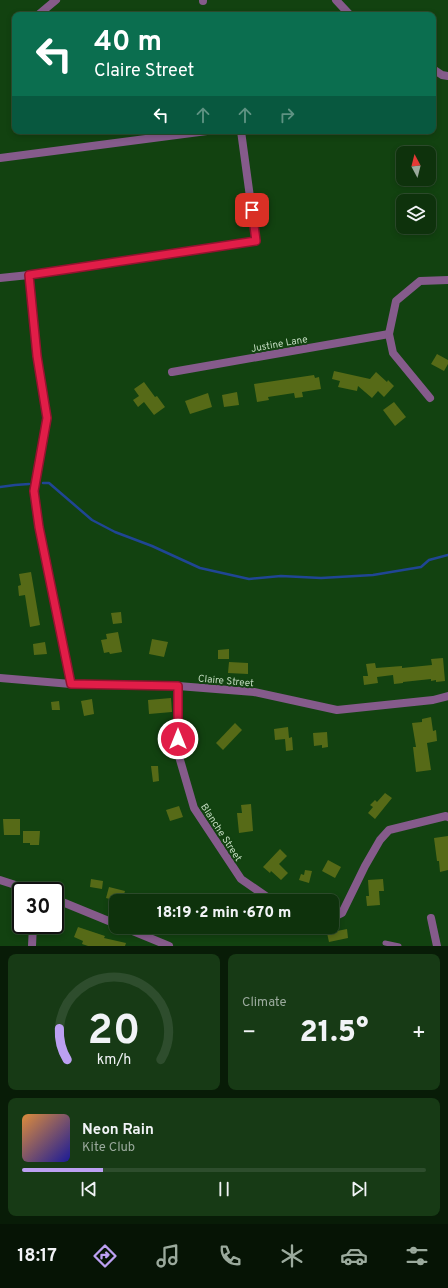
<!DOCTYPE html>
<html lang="en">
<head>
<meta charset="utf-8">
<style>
  :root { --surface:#0e320c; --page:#173a15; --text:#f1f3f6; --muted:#9baa9d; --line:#2e4d2d; --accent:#bca0f2 }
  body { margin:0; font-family:Overpass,sans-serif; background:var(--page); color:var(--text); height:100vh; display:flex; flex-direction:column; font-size:15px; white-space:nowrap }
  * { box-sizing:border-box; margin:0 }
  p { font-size:13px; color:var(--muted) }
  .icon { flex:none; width:22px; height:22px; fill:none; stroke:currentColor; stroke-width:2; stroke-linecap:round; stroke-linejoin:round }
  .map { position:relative; height:946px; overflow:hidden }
  .sheet { display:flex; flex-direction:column; gap:8px; padding:8px; background:#081c07; flex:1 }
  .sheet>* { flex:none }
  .hud { position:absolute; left:12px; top:12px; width:424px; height:122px; border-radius:8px; box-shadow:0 2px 6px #0003,0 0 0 1px var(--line); background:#0b6e4f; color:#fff; overflow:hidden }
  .needle { width:26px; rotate:353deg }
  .tools { position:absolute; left:396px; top:146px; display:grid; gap:8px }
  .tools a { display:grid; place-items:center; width:40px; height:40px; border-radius:8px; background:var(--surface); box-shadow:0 2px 6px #0003,0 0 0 1px var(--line); font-size:20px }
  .speed { position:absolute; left:12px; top:882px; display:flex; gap:8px; font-size:20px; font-weight:700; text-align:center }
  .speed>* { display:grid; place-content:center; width:52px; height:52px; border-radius:50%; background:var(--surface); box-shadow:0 2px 6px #0003,0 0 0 1px var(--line); line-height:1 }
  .speed .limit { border:2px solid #111; border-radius:6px; background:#fff; color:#111 }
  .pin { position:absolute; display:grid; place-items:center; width:34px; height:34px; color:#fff; margin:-17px; border-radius:8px; box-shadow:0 2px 6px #0006 }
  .me { position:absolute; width:44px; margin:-22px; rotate:0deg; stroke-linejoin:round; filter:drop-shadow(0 0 3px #0008) }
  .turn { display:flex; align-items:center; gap:14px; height:84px; padding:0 16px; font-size:18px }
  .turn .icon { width:52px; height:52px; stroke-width:2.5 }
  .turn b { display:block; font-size:28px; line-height:34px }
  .lanes { display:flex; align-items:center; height:38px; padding:0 16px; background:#0003; justify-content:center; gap:20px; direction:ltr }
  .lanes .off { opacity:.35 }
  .big { font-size:30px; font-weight:800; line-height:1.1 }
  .sheet .tile { flex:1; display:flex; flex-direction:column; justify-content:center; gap:6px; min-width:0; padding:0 14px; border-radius:8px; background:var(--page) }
  .sheet .dial { align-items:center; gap:0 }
  .dial svg { height:104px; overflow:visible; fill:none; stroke:var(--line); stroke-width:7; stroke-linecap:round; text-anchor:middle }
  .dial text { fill:var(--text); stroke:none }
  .song { display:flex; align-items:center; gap:12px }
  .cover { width:48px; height:48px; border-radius:6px; background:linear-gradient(135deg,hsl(30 70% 55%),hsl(240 70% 35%)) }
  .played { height:4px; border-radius:2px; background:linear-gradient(90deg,var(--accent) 20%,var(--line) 20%) }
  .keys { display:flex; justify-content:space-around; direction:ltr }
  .heat { display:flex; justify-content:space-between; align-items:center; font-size:22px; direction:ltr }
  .sheet .tiles { flex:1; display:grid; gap:8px; grid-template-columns:1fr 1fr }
  .tile:last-child { grid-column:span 2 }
  .trip { position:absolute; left:109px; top:894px; width:230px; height:40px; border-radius:8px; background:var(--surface); box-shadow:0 2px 6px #0003,0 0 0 1px var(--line); font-weight:800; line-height:40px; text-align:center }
  .dock { display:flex; height:64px; justify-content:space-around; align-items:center; background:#061405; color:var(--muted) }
  .dock .icon { width:28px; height:28px }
  .dock .active { color:var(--accent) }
  .dock b { font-size:18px; color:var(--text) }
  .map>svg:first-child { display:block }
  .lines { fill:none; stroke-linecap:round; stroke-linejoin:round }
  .stream { stroke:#204694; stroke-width:2.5 }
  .building { fill:#566a17 }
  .service { stroke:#855b8b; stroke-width:5 }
  .minor { stroke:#855b8b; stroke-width:8 }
  .route-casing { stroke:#92132f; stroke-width:10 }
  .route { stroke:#e11d48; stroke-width:7 }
  .labels { text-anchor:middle; stroke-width:4; stroke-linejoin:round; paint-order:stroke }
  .street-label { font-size:10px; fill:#c1dabe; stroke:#124210 }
</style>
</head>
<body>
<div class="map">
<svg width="448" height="946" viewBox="0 0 448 946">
  <rect width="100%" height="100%" fill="#124210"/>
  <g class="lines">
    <g class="stream">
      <polyline points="43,483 49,483 92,520 115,532 152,546 200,568 249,579 281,576 321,578 373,575 421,567 429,560 448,555"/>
      <polyline points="0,487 15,485 29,484"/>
    </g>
  </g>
  <g class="building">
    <polygon points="437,354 448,360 448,364 444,371 431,364"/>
    <polygon points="334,371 370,379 376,372 387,382 388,380 394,386 384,397 378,391 372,398 358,386 357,391 338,387 340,381 332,379"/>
    <polygon points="314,375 315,378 319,377 321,389 302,392 303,397 295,398 294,393 268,397 269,400 257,402 254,384"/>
    <polygon points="144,382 155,397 157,396 165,407 154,415 144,402 138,407 133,400 139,396 134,389"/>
    <polygon points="237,392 239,405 224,407 222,395"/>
    <polygon points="208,393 212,407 190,414 185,401"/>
    <polygon points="394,402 406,417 395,426 383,410"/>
    <polygon points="31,572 40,625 30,627 25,595 19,596 18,586 21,585 19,574"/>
    <polygon points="121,612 122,623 113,624 111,613"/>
    <polygon points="118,632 122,652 110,654 109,652 104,653 101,640 107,639 106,634"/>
    <polygon points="152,639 168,642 164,657 149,654"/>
    <polygon points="45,642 47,654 34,655 33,644"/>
    <polygon points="229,649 229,659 218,659 218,650"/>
    <polygon points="443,658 445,681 436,682 436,680 431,681 431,679 403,682 403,683 394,684 393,675 377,677 378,683 364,685 363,676 368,676 366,664 375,663 376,668 402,666 402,668 432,665 431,659"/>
    <polygon points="229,662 248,663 248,674 228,673"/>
    <polygon points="171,698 172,712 149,714 148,700"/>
    <polygon points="92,699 94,714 84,716 81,701"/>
    <polygon points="59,701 60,710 52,710 51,702"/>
    <polygon points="431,717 433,731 436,730 437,741 427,743 431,770 416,772 413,747 416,747 412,723 422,722 422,719"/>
    <polygon points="235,723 242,730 223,750 216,743"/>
    <polygon points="288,727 289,738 292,737 293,750 286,751 285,739 275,740 274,729"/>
    <polygon points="327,732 328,747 322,748 322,745 314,746 313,733"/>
    <polygon points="151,766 158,766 159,781 153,782"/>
    <polygon points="385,793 392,798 375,819 368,813 373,807 370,805 375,800 377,802"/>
    <polygon points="251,804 253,831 239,833 237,813 242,813 241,805"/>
    <polygon points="179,806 183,817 170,821 166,810"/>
    <polygon points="3,819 20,819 20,835 4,835"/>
    <polygon points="23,831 40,831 39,845 30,845 30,843 23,843"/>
    <polygon points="448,836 448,870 440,872 439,861 437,861 434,838"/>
    <polygon points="280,849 287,856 279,864 288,873 281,880 271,871 270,873 263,867"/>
    <polygon points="328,860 341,867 335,878 322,871"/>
    <polygon points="305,870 312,871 309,883 299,880 301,874 304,875"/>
    <polygon points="91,879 103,881 102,889 90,887"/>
    <polygon points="383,879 384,891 379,891 380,905 367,906 366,896 369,896 368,880"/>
    <polygon points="109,887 125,891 122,901 112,901 113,900 106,898"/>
    <polygon points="78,927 105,936 104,938 126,943 125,946 88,946 82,944 83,941 74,937"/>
    <polygon points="347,929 348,938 329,942 327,933"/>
  </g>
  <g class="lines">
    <polyline class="service" points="385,943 399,946"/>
    <g class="minor">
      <polyline points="336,0 350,15"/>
      <polyline points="203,1 203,0"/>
      <polyline points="38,15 56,0"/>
      <polyline points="433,69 442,75 448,76"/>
      <polyline points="0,158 207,131"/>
      <polyline points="29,275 37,356 47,418 34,491 39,527 71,684"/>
      <polyline points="0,278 29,275 256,241 241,131"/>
      <polyline points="172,372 389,334"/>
      <polyline points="430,398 393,353 389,334 396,301 420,281 448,280"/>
      <polyline points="0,678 71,684 178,686 254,692 337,710 433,700 448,696"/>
      <polyline points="178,686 178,753 194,808 241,879 273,901"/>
      <polyline points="0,880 34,891"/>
      <polyline points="55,899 116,924"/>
      <polyline points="332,918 342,913 365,866 380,840 389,830 446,816 448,817"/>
      <polyline points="431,918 437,946"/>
      <polyline points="123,927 169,946"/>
      <polyline points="32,946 33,925"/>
    </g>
  </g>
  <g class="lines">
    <defs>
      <polyline id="route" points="178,739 178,686 71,684 39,527 34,491 47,418 37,356 29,275 256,241 252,210"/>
    </defs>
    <use href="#route" class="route-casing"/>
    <use href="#route" class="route"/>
  </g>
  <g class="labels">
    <g class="street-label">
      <text transform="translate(279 343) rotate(-10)" y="4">Justine Lane</text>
      <text transform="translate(226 680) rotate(5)" y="4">Claire Street</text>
      <text transform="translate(222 832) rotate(57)" y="4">Blanche Street</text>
    </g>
  </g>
</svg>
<div class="tools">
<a><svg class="needle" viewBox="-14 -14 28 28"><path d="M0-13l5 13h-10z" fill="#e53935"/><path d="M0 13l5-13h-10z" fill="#9baa9d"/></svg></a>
<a><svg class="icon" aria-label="layers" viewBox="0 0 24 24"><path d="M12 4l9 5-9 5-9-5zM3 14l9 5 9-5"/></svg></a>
</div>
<div class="speed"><div class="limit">30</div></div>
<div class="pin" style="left:252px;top:210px;background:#d93025"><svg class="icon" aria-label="arrive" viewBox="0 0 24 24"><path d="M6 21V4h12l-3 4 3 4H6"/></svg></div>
<svg class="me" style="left:178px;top:739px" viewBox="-20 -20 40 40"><circle r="17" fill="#e11d48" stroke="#fff" stroke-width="3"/><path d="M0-11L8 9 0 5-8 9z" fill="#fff"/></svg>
<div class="trip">18:19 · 2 min · 670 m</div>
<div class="hud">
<div class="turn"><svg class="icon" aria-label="left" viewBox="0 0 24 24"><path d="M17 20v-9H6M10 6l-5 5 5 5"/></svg><div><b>40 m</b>Claire Street</div></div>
<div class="lanes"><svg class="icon" aria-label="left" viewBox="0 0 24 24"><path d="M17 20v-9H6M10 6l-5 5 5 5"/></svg><svg class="icon off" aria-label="ahead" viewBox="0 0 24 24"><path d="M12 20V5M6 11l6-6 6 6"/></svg><svg class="icon off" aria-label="ahead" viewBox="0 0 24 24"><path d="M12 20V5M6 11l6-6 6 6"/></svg><svg class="icon off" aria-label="right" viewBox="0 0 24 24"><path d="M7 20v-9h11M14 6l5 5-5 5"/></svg></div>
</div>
</div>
<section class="sheet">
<div class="tiles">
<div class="tile dial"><svg viewBox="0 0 100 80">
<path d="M14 69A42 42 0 1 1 86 69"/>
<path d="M14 69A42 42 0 0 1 8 45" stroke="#bca0f2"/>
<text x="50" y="56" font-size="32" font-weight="700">20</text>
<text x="50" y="72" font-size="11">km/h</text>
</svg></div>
<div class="tile"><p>Climate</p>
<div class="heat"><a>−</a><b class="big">21.5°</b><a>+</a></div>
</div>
<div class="tile">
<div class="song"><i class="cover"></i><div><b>Neon Rain</b><p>Kite Club</p></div></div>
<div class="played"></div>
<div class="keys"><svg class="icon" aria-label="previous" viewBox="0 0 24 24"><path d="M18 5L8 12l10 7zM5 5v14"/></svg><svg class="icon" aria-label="pause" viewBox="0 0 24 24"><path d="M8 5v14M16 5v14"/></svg><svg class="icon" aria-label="next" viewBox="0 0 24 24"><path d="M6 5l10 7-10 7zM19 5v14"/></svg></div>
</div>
</div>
</section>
<nav class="dock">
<b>18:17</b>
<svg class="icon active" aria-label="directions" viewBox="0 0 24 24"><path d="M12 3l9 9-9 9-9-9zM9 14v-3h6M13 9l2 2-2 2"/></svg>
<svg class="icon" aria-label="music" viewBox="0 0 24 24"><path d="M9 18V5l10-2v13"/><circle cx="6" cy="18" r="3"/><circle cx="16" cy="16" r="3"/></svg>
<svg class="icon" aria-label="phone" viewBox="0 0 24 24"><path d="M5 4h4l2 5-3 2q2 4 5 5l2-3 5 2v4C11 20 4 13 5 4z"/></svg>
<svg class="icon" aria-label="climate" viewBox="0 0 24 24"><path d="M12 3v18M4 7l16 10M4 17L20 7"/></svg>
<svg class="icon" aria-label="car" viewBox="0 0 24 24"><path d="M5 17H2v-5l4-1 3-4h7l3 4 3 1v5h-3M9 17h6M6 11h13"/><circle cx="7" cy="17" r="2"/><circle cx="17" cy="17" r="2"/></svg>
<svg class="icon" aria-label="filters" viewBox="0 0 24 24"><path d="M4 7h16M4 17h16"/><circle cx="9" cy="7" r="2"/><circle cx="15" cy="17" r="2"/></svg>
</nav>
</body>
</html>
